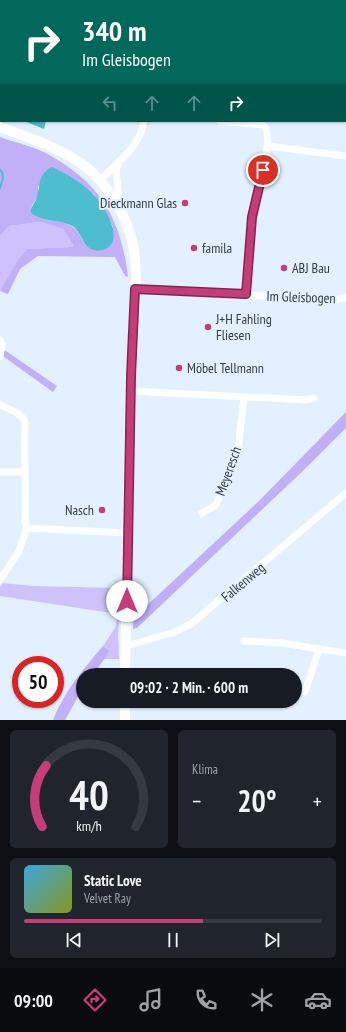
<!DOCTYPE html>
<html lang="de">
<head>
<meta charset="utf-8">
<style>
  :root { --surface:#171b24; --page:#20242c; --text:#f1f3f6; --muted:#9ea1a6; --line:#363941; --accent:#c53c78 }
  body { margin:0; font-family:"PT Sans Narrow",sans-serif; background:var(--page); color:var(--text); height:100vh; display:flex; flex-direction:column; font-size:15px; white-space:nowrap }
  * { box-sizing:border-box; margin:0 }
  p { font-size:13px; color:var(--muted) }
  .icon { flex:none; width:22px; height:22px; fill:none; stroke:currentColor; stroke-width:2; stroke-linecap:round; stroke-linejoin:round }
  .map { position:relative; height:720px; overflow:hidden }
  .details { display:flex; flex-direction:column; gap:10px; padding:10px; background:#0d0f14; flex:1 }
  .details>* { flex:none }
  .guide { position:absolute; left:0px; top:0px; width:346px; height:122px; box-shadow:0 1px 3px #0004; background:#00695c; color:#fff; overflow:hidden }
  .speed { position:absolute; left:12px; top:656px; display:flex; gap:8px; font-size:20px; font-weight:700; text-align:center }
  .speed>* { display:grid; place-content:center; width:52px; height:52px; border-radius:50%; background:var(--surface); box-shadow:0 1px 3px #0004; line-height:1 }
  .speed .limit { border:6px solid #d22; background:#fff; color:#111 }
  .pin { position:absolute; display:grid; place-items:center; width:34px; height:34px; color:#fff; margin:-17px; border:2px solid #fff; border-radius:50%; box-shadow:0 1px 4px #0007 }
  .me { position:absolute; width:44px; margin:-22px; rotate:0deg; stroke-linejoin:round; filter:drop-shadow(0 0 3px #0008) }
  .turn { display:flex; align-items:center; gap:14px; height:84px; padding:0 16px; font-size:18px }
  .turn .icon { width:52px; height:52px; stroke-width:2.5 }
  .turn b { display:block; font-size:28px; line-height:34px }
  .lanes { display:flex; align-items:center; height:38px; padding:0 16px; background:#0003; justify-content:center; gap:20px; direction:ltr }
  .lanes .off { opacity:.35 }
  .big { font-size:30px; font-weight:800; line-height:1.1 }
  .details .widget { flex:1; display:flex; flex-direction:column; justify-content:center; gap:6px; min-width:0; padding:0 14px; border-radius:6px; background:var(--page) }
  .details .dial { align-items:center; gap:0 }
  .dial svg { height:104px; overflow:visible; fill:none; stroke:var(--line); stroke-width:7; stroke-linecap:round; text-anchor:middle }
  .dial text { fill:var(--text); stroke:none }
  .song { display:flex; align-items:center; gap:12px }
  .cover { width:48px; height:48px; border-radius:6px; background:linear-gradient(135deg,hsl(200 70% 55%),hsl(70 70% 35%)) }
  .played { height:4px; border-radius:2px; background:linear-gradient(90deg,var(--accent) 60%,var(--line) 60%) }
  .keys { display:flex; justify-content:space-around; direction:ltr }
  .heat { display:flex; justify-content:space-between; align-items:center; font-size:22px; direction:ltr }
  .details .tiles { flex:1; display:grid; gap:10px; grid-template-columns:1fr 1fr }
  .widget:last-child { grid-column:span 2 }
  .trip { position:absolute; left:76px; top:668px; width:226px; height:40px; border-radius:20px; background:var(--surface); box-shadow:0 1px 3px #0004; font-weight:800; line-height:40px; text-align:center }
  .menu { display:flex; height:64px; justify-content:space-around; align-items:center; background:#090b0e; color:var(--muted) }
  .menu .icon { width:28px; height:28px }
  .menu .active { color:var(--accent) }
  .menu b { font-size:18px; color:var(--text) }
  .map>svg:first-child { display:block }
  .green { fill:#cfc2fc }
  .forest { fill:#c1b0f8; fill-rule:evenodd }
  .water { fill:#4ebdd0 }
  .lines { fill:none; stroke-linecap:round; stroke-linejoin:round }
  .stream { stroke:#4ebdd0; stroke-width:2 }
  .street { stroke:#fff; stroke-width:7 }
  .secondary { stroke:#fff; stroke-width:10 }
  .rail { stroke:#707985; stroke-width:2; stroke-dasharray:2 4; stroke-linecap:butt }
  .route-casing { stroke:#80274e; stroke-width:10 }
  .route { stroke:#c53c78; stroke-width:7 }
  .poi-dot { fill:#c53c78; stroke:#e3f0ff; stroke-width:1.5 }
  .labels { text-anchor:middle; stroke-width:4; stroke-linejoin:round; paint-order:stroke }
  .poi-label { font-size:14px; fill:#343c46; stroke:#e3f0ff; text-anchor:start }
  .street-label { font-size:14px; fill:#343c46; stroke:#e3f0ff }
</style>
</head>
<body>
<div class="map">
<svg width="346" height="720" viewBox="0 0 346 720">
  <rect width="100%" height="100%" fill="#e3f0ff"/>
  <g class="green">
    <polygon points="40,222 63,229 73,245 72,247 27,249 19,258 2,291 0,290 0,236 9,226"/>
    <polygon points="3,583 33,586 117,588 118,614 120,614 118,633 119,659 104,659 110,651 103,646 115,628 118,614 0,596 0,587"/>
  </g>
  <g class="forest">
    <path d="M0,137C17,143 36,147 51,156C102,185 121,220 128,277L125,276L115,257L38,256L20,269L8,294L0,291L19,258L27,249L72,247L73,245L63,229L40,222L9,226L0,236ZM38,186L94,194L113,227L84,242C81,238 78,230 73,227C61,219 42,222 31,213L32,205L38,196Z"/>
    <polygon points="0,347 57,386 53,392 0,354"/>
    <polygon points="346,412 346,428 307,467 137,628 133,629 134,611 142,610 259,501"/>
    <path d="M103,646L110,651L93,675H83V688L65,720H53C64,692 84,668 103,646Z"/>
  </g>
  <g class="water">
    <polygon points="24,121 46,121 44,129"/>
    <path d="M52,167C67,174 81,182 93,194C104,205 125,239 106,249C101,251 96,251 91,249C83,245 81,233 74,227C65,220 41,222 31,213C30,206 36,203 37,196C41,183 38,174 52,167Z"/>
  </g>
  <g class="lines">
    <polyline class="stream" points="0,170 2,172 3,178 0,188"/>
    <g class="street">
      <polyline points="313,0 315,1"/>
      <polyline points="151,1 151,0"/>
      <polyline points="345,15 346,16"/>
      <path d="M220,121L263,125C277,134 254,201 252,217C248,242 248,269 247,294"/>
      <polyline points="268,146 346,156"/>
      <polyline points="119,163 116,170 120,206"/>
      <path d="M100,180C118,162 140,147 144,121"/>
      <polyline points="135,289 335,300 346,297"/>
      <polyline points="0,340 2,344 0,357"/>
      <polyline points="131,391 305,400 314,398"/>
      <path d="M0,405C8,409 23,413 25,423C24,456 26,488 25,521L27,528L127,533"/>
      <polyline points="0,472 25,472"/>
      <polyline points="202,513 216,505 238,451 244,397"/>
      <polyline points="0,580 19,551 27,528"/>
      <polyline points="244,641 283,643 319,649"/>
      <polyline points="126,646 172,633 191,624 346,493"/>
      <polyline points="305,692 319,649 346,653"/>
    </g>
    <g class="secondary">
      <path d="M0,127C41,142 85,155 110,193C123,212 133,236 135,259C139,303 132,348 130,392C128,487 127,581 125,675"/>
      <polyline points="125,720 125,701"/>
    </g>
    <g class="rail">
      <polyline points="190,0 192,1"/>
      <polyline points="345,71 346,72"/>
    </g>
  </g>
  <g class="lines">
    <defs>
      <polyline id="route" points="127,601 131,376 135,289 246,294 252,217 263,170"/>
    </defs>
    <use href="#route" class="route-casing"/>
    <use href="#route" class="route"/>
  </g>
  <g class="poi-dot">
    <circle cx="185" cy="203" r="4"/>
    <circle cx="194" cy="248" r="4"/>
    <circle cx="284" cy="268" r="4"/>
    <circle cx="208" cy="327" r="4"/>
    <circle cx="179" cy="368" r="4"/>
    <circle cx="102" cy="510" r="4"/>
  </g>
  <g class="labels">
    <g class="poi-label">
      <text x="177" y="208" text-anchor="end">Dieckmann Glas</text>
      <text x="202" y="253">famila</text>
      <text x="292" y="273">ABJ Bau</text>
      <text x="216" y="324">J+H Fahling<tspan x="216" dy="16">Fliesen</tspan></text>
      <text x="187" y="373">Möbel Tellmann</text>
      <text x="94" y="515" text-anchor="end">Nasch</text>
    </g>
    <g class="street-label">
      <text transform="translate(301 297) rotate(2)" y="5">Im Gleisbogen</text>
      <text transform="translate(228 471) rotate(-70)" y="5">Meyeresch</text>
      <text transform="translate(243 582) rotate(-40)" y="5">Falkenweg</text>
    </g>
  </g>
</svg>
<div class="speed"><div class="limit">50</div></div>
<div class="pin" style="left:263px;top:170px;background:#d93025"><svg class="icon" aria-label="arrive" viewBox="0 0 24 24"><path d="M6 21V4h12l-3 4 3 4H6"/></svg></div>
<svg class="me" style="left:127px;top:601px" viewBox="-20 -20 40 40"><circle r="19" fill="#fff"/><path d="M0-13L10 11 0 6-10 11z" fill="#c53c78"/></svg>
<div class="trip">09:02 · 2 Min. · 600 m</div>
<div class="guide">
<div class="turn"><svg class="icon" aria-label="right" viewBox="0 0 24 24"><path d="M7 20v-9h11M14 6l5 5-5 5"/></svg><div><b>340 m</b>Im Gleisbogen</div></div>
<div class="lanes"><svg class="icon off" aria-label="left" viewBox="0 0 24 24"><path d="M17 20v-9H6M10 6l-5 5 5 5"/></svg><svg class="icon off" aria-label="ahead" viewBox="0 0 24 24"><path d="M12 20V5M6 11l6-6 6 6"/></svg><svg class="icon off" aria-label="ahead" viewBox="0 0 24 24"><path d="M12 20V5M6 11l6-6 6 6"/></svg><svg class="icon" aria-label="right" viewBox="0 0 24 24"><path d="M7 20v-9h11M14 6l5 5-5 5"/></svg></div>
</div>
</div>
<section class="details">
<div class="tiles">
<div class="widget dial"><svg viewBox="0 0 100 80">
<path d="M14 69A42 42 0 1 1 86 69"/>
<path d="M14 69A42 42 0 0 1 17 22" stroke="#c53c78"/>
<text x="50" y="56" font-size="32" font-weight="700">40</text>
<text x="50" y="72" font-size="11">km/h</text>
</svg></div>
<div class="widget"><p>Klima</p>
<div class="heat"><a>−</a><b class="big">20°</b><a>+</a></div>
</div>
<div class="widget">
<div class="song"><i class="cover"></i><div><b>Static Love</b><p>Velvet Ray</p></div></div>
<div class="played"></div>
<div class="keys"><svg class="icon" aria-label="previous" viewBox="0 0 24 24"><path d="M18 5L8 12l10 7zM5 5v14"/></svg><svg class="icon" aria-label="pause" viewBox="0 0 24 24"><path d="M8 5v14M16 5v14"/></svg><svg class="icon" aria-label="next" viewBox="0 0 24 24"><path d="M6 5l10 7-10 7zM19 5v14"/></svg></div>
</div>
</div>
</section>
<nav class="menu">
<b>09:00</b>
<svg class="icon active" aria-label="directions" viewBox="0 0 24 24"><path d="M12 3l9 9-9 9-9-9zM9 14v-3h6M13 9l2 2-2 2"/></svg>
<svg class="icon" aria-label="music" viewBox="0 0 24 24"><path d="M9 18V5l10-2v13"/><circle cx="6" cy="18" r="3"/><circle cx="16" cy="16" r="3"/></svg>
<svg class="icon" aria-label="phone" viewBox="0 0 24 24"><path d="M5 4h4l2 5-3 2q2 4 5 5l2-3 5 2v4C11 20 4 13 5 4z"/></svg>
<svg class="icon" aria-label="climate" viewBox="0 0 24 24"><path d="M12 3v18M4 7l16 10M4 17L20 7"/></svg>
<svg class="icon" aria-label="car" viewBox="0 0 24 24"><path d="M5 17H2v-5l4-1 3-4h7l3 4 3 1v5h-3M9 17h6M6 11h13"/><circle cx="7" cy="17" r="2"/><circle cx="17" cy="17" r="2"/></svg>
</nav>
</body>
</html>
